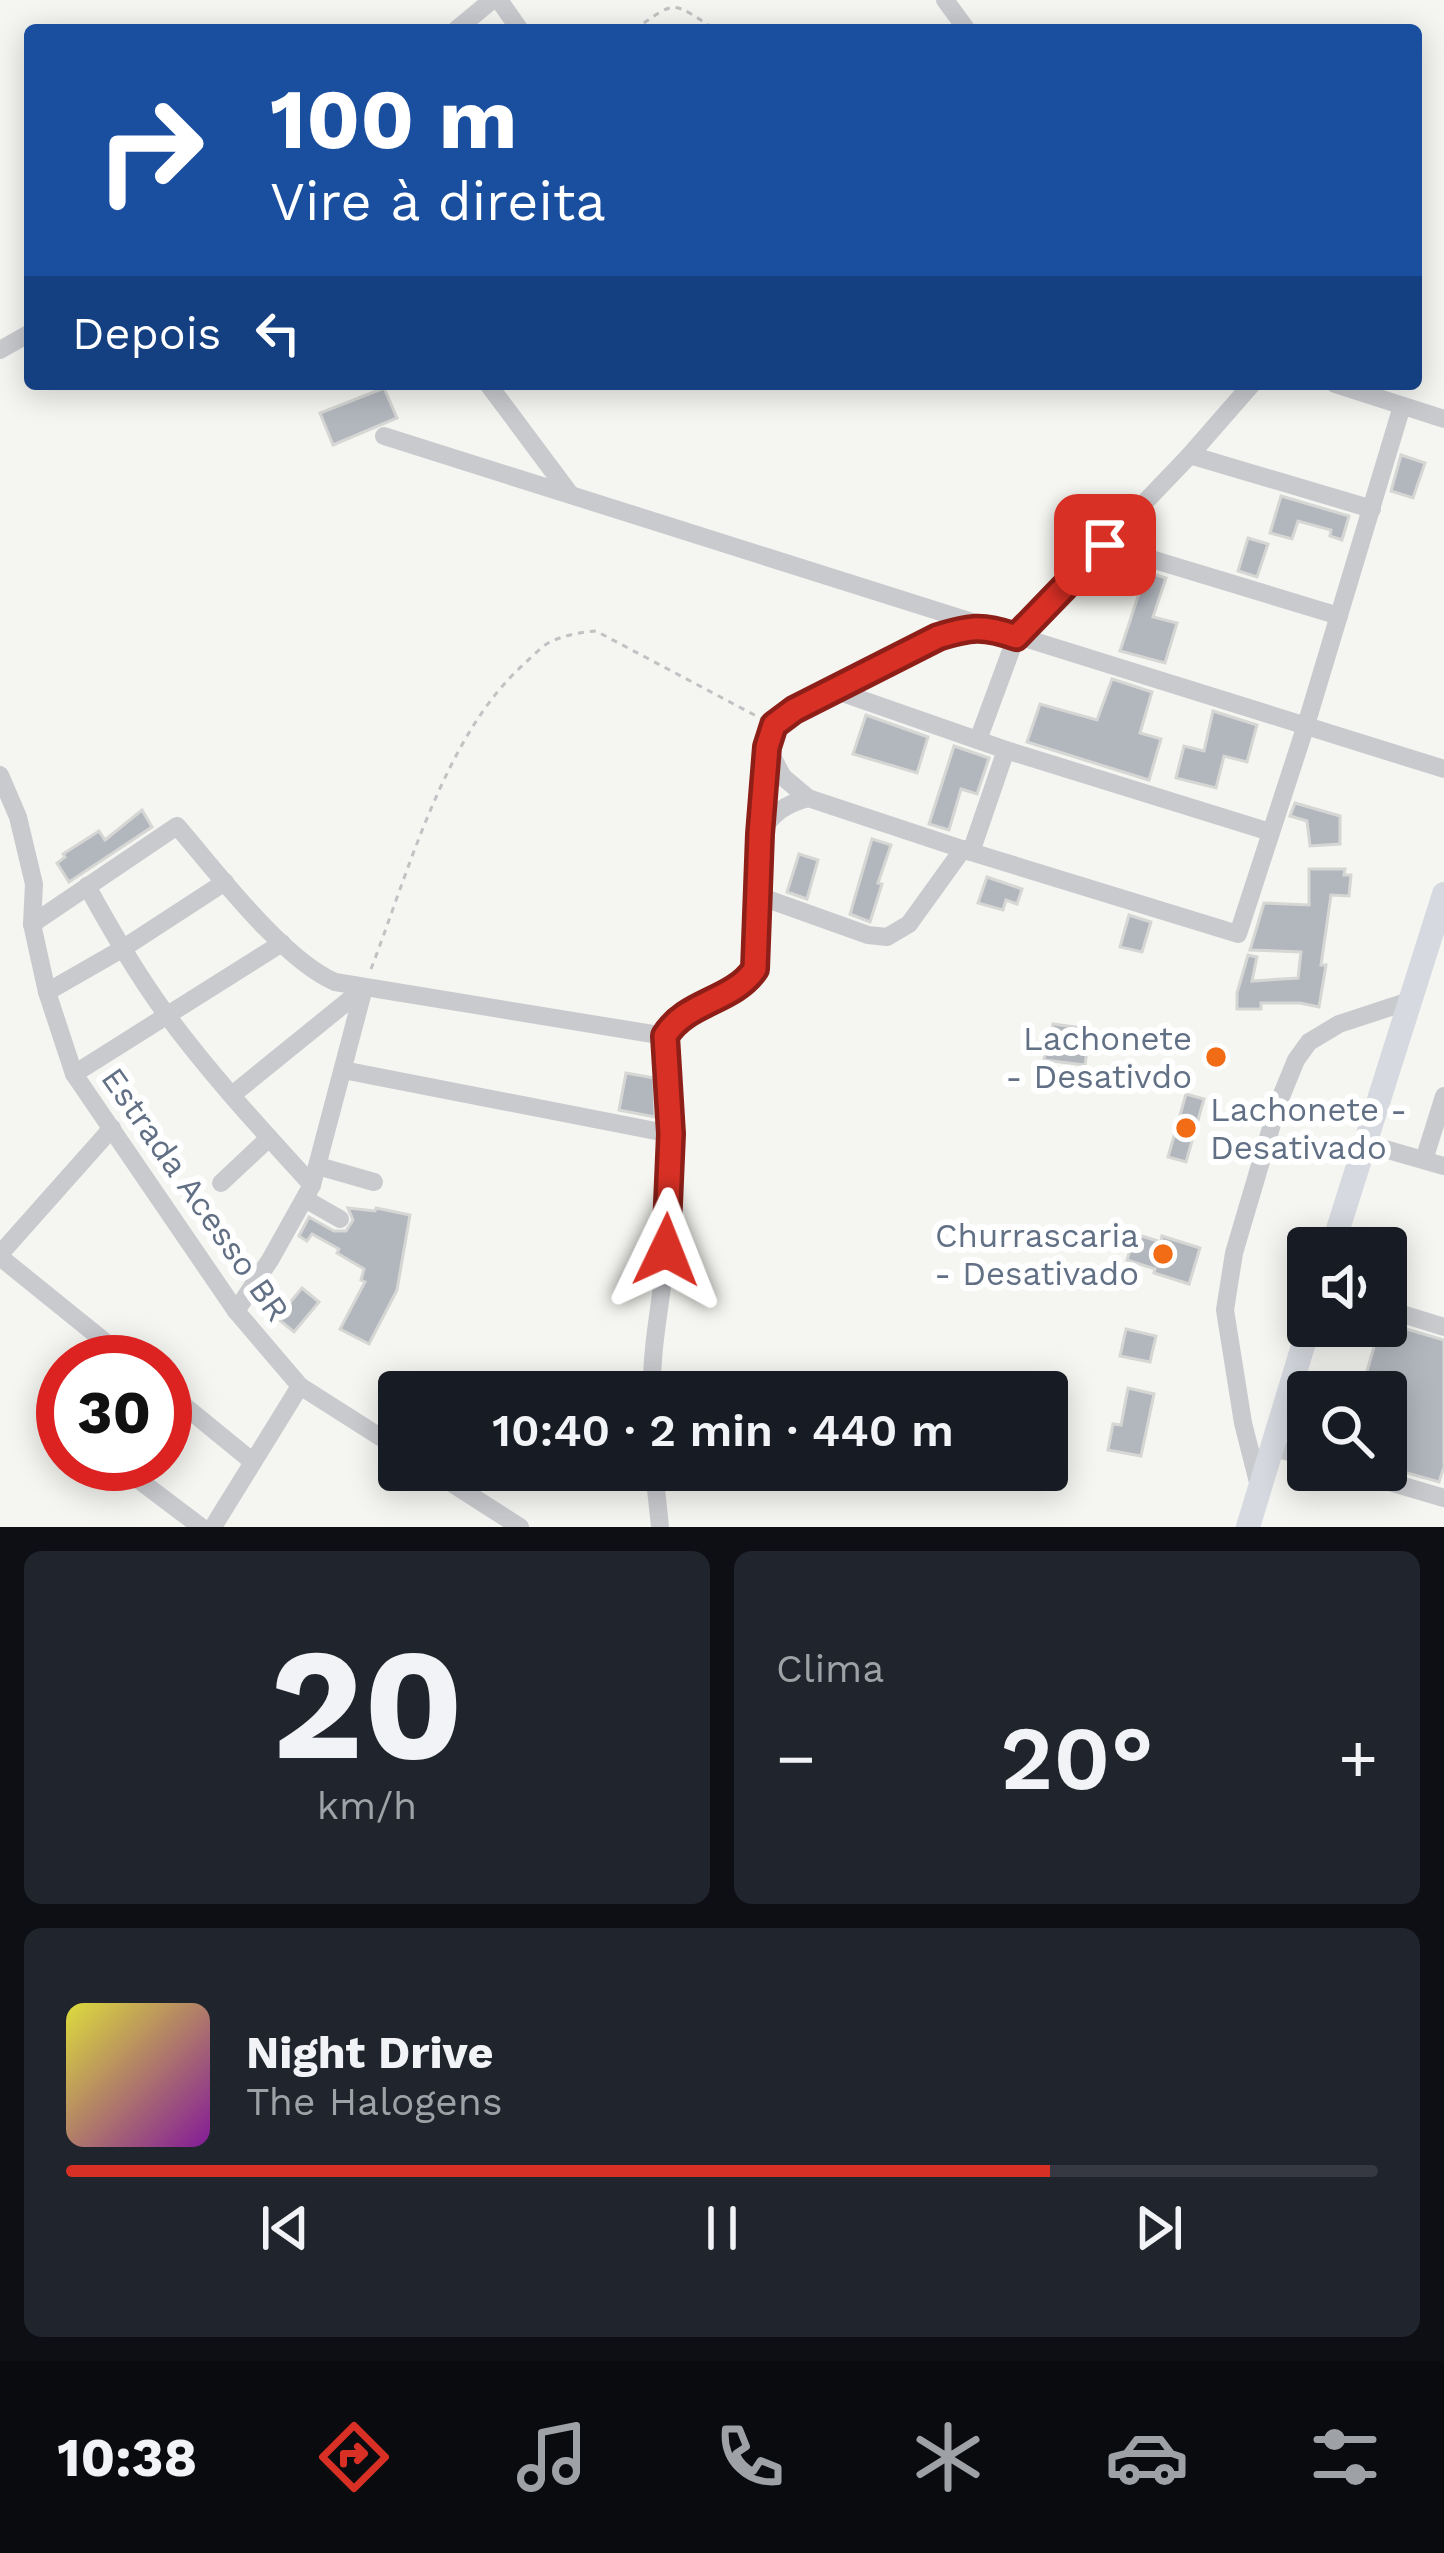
<!DOCTYPE html>
<html lang="pt">
<head>
<meta charset="utf-8">
<style>
  :root { --surface:#171b24; --page:#20242c; --text:#f1f3f6; --muted:#9ea1a6; --line:#363941; --accent:#d93025 }
  body { margin:0; font-family:"Work Sans",sans-serif; background:var(--page); color:var(--text); height:100vh; display:flex; flex-direction:column; font-size:45px; white-space:nowrap }
  * { box-sizing:border-box; margin:0 }
  p { font-size:39px; color:var(--muted) }
  .icon { flex:none; width:66px; height:66px; fill:none; stroke:currentColor; stroke-width:2; stroke-linecap:round; stroke-linejoin:round }
  .map { position:relative; height:1527px; overflow:hidden }
  .sheet { display:flex; flex-direction:column; gap:24px; padding:24px; background:#0d0f14; flex:1 }
  .sheet>* { flex:none }
  .top-card { position:absolute; left:24px; top:24px; width:1398px; height:366px; border-radius:12px; box-shadow:0 6px 30px #0003; background:#1a4fa0; color:#fff; overflow:hidden }
  .buttons { position:absolute; left:1287px; top:1227px; display:grid; gap:24px }
  .buttons a { display:grid; place-items:center; width:120px; height:120px; border-radius:12px; background:var(--surface); box-shadow:0 6px 30px #0003; font-size:60px }
  .speed { position:absolute; left:36px; top:1335px; display:flex; gap:24px; font-size:60px; font-weight:700; text-align:center }
  .speed>* { display:grid; place-content:center; width:156px; height:156px; border-radius:50%; background:var(--surface); box-shadow:0 6px 30px #0003; line-height:1 }
  .speed .limit { border:18px solid #d22; background:#fff; color:#111 }
  .pin { position:absolute; display:grid; place-items:center; width:102px; height:102px; color:#fff; margin:-51px; border-radius:24px; box-shadow:0 6px 18px #0006 }
  .me { position:absolute; width:132px; margin:-66px; rotate:2deg; stroke-linejoin:round; filter:drop-shadow(0 0 9px #0008) }
  .turn { display:flex; align-items:center; gap:42px; height:252px; padding:0 48px; font-size:54px }
  .turn .icon { width:156px; height:156px; stroke-width:2.5 }
  .turn b { display:block; font-size:84px; line-height:102px }
  .then { display:flex; align-items:center; height:114px; padding:0 48px; background:#0003; gap:24px; font-size:45px }
  .big { font-size:90px; font-weight:600; line-height:1.1 }
  .sheet .card { flex:1; display:flex; flex-direction:column; justify-content:center; gap:18px; min-width:0; padding:0 42px; border-radius:18px; background:var(--page) }
  .sheet .dial { align-items:center; gap:0 }
  .dial b { font-size:156px; line-height:1 }
  .song { display:flex; align-items:center; gap:36px }
  .cover { width:144px; height:144px; border-radius:18px; background:linear-gradient(135deg,hsl(60 70% 55%),hsl(290 70% 35%)) }
  .played { height:12px; border-radius:6px; background:linear-gradient(90deg,var(--accent) 75%,var(--line) 75%) }
  .keys { display:flex; justify-content:space-around; direction:ltr }
  .heat { display:flex; justify-content:space-between; align-items:center; font-size:66px; direction:ltr }
  .sheet .tiles { flex:1; display:grid; gap:24px; grid-template-columns:1fr 1fr }
  .card:last-child { grid-column:span 2 }
  .trip { position:absolute; left:378px; top:1371px; width:690px; height:120px; border-radius:12px; background:var(--surface); box-shadow:0 6px 30px #0003; font-weight:600; line-height:120px; text-align:center }
  .menu { display:flex; height:192px; justify-content:space-around; align-items:center; background:#090b0e; color:var(--muted) }
  .menu .icon { width:84px; height:84px }
  .menu .selected { color:var(--accent) }
  .menu b { font-size:54px; color:var(--text) }
  .map>svg:first-child { display:block }
  .building { fill:#b2b7be; stroke:#d6d7d4; stroke-width:3 }
  .lines { fill:none; stroke-linecap:round; stroke-linejoin:round }
  .path { stroke:#c0c2c4; stroke-width:3; stroke-dasharray:6 6; stroke-linecap:butt }
  .minor { stroke:#c8cace; stroke-width:18 }
  .major { stroke:#d6d9df; stroke-width:24 }
  .route-casing { stroke:#8d1f18; stroke-width:30 }
  .route { stroke:#d93025; stroke-width:21 }
  .poi-dot { fill:#f26b15; stroke:#fff; stroke-width:4.5 }
  .labels { text-anchor:middle; stroke-width:12; stroke-linejoin:round; paint-order:stroke }
  .poi-label { font-size:33px; fill:#627085; stroke:#fff; text-anchor:end }
  .street-label { font-size:33px; fill:#627085; stroke:#fff }
</style>
</head>
<body>
<div class="map">
<svg width="1444" height="1527" viewBox="0 0 1444 1527">
  <rect width="100%" height="100%" fill="#f5f6f1"/>
  <g class="building">
    <polygon points="384,388 397,418 333,445 320,413"/>
    <polygon points="1401,455 1425,463 1413,498 1391,491"/>
    <polygon points="1281,496 1349,516 1342,540 1330,536 1331,530 1298,521 1292,539 1270,533"/>
    <polygon points="1248,538 1268,544 1257,577 1238,571"/>
    <polygon points="1146,572 1166,578 1153,617 1177,623 1165,663 1120,651"/>
    <polygon points="1112,679 1152,692 1140,733 1161,739 1149,780 1027,742 1040,704 1097,720"/>
    <polygon points="1213,711 1257,725 1247,762 1224,756 1216,788 1176,778 1184,746 1204,751"/>
    <polygon points="866,715 928,737 917,773 853,754"/>
    <polygon points="954,746 989,758 977,794 961,789 949,830 929,824"/>
    <polygon points="1295,803 1340,816 1340,844 1310,846 1307,821 1290,816"/>
    <polygon points="142,810 152,827 69,882 57,863 65,857 63,854 99,831 105,840"/>
    <polygon points="872,839 891,845 878,883 882,884 870,922 850,914"/>
    <polygon points="799,854 818,860 807,899 787,892"/>
    <polygon points="1309,869 1345,869 1344,875 1351,875 1349,896 1331,895 1321,965 1326,965 1319,1007 1300,1003 1261,1003 1261,1009 1237,1009 1237,993 1248,955 1257,957 1252,981 1298,978 1301,952 1250,950 1264,903 1309,905"/>
    <polygon points="987,877 1022,889 1017,904 1006,900 1003,910 978,903"/>
    <polygon points="1129,915 1151,922 1142,952 1120,947"/>
    <polygon points="1053,1024 1090,1029 1085,1065 1044,1060 1047,1039 1051,1039"/>
    <polygon points="626,1073 654,1078 655,1117 619,1110"/>
    <polygon points="1186,1094 1204,1099 1186,1162 1168,1157"/>
    <polygon points="348,1208 375,1211 376,1208 410,1215 397,1290 369,1344 340,1329 365,1282 361,1280 364,1269 337,1253 339,1249 312,1234 307,1241 299,1236 309,1217 334,1231 346,1231 353,1220"/>
    <polygon points="1135,1234 1161,1242 1162,1236 1200,1248 1189,1284 1154,1273 1155,1269 1127,1260"/>
    <polygon points="302,1288 319,1302 294,1332 277,1318"/>
    <polygon points="1386,1323 1444,1340 1444,1467 1439,1482 1386,1467 1386,1392 1361,1392 1380,1326 1386,1326"/>
    <polygon points="1126,1329 1156,1336 1150,1362 1120,1356"/>
    <polygon points="1128,1388 1154,1394 1141,1456 1108,1450 1113,1424 1121,1425"/>
  </g>
  <g class="lines">
    <g class="path">
      <path d="M634,30C677,0 670,0 716,30"/>
      <path d="M371,969C408,873 445,735 523,665C532,657 541,646 552,641C566,635 581,632 596,631L762,719"/>
    </g>
    <g class="minor">
      <polyline points="499,0 520,30"/>
      <polyline points="945,0 967,30"/>
      <polyline points="456,30 492,0"/>
      <polyline points="0,350 30,333"/>
      <polyline points="488,384 570,494"/>
      <polyline points="1335,384 1444,419"/>
      <polyline points="384,436 982,625"/>
      <polyline points="1190,455 1252,384"/>
      <polyline points="1105,545 1339,616"/>
      <polyline points="834,690 1006,750 1270,832"/>
      <polyline points="978,740 1016,637 1190,455 1372,509"/>
      <polyline points="769,751 783,777 808,798 971,852 1238,934 1306,725 1402,406"/>
      <polyline points="0,775 18,817 34,884 32,924 47,992 74,1074 236,1311 300,1386 399,1449"/>
      <path d="M761,833C772,813 786,804 808,798"/>
      <polyline points="971,852 1006,750"/>
      <path d="M87,886C111,930 136,973 166,1014C210,1074 262,1130 312,1185"/>
      <polyline points="759,896 868,935 887,937 909,924 963,849"/>
      <path d="M32,924L177,826C216,871 282,959 335,982L665,1036C687,1002 734,1002 755,969C765,922 750,749 778,722C799,702 833,691 858,677C900,654 938,632 986,626L1444,769"/>
      <polyline points="47,992 122,949 225,882"/>
      <polyline points="343,1070 671,1134"/>
      <polyline points="74,1074 282,943"/>
      <polyline points="232,1095 364,988"/>
      <polyline points="1364,1143 1444,1166"/>
      <polyline points="1424,1160 1444,1096"/>
      <polyline points="318,1166 374,1182"/>
      <polyline points="221,1183 269,1138"/>
      <polyline points="305,1199 340,1219"/>
      <polyline points="0,1254 112,1128"/>
      <polyline points="0,1257 130,1362"/>
      <polyline points="1386,1309 1444,1327"/>
      <polyline points="236,1311 270,1260 312,1185 364,988"/>
      <polyline points="165,1390 253,1462"/>
      <path d="M652,1392C651,1345 662,1299 666,1252C673,1180 669,1108 665,1036"/>
      <polyline points="1272,1447 1308,1458"/>
      <polyline points="123,1468 201,1527"/>
      <polyline points="431,1470 520,1527"/>
      <polyline points="654,1470 660,1527"/>
      <polyline points="1349,1470 1444,1498"/>
      <polyline points="1259,1486 1243,1423 1225,1310 1234,1253 1278,1104 1296,1060 1309,1042 1339,1024 1409,1001"/>
      <polyline points="213,1527 300,1386"/>
    </g>
    <g class="major">
      <polyline points="1332,1248 1444,894"/>
      <polyline points="1248,1527 1309,1326"/>
    </g>
  </g>
  <g class="lines">
    <defs>
      <path id="route" d="M666,1250L671,1134L665,1036C686,1001 733,1002 755,969L760,834L767,747L774,725L794,710L938,637C970,627 983,625 1016,637L1105,545"/>
    </defs>
    <use href="#route" class="route-casing"/>
    <use href="#route" class="route"/>
  </g>
  <g class="poi-dot">
    <circle cx="1216" cy="1057" r="12"/>
    <circle cx="1186" cy="1128" r="12"/>
    <circle cx="1163" cy="1254" r="12"/>
  </g>
  <g class="labels">
    <g class="poi-label">
      <text x="1192" y="1050">Lachonete<tspan x="1192" dy="38">- Desativdo</tspan></text>
      <text x="1210" y="1121" text-anchor="start">Lachonete -<tspan x="1210" dy="38">Desativado</tspan></text>
      <text x="1139" y="1247">Churrascaria<tspan x="1139" dy="38">- Desativado</tspan></text>
    </g>
    <g class="street-label">
      <text transform="translate(196 1194) rotate(55)" y="12">Estrada Acesso BR</text>
    </g>
  </g>
</svg>
<div class="buttons">
<a><svg class="icon" aria-label="sound" viewBox="0 0 24 24"><path d="M4 9h4l5-4v14l-5-4H4zM17 9q2 3 0 6"/></svg></a>
<a><svg class="icon" aria-label="search" viewBox="0 0 24 24"><circle cx="10" cy="10" r="6"/><path d="M15 15l6 6"/></svg></a>
</div>
<div class="speed"><div class="limit">30</div></div>
<div class="pin" style="left:1105px;top:545px;background:#d93025"><svg class="icon" aria-label="arrive" viewBox="0 0 24 24"><path d="M6 21V4h12l-3 4 3 4H6"/></svg></div>
<svg class="me" style="left:666px;top:1250px" viewBox="-20 -20 40 40"><path d="M0-17L14 15 0 8-14 15z" fill="#d93025" stroke="#fff" stroke-width="4"/></svg>
<div class="trip">10:40 · 2 min · 440 m</div>
<div class="top-card">
<div class="turn"><svg class="icon" aria-label="right" viewBox="0 0 24 24"><path d="M7 20v-9h11M14 6l5 5-5 5"/></svg><div><b>100 m</b>Vire à direita</div></div>
<div class="then">Depois<svg class="icon" aria-label="left" viewBox="0 0 24 24"><path d="M17 20v-9H6M10 6l-5 5 5 5"/></svg></div>
</div>
</div>
<section class="sheet">
<div class="tiles">
<div class="card dial"><b>20</b><p>km/h</p></div>
<div class="card"><p>Clima</p>
<div class="heat"><a>−</a><b class="big">20°</b><a>+</a></div>
</div>
<div class="card">
<div class="song"><i class="cover"></i><div><b>Night Drive</b><p>The Halogens</p></div></div>
<div class="played"></div>
<div class="keys"><svg class="icon" aria-label="previous" viewBox="0 0 24 24"><path d="M18 5L8 12l10 7zM5 5v14"/></svg><svg class="icon" aria-label="pause" viewBox="0 0 24 24"><path d="M8 5v14M16 5v14"/></svg><svg class="icon" aria-label="next" viewBox="0 0 24 24"><path d="M6 5l10 7-10 7zM19 5v14"/></svg></div>
</div>
</div>
</section>
<nav class="menu">
<b>10:38</b>
<svg class="icon selected" aria-label="directions" viewBox="0 0 24 24"><path d="M12 3l9 9-9 9-9-9zM9 14v-3h6M13 9l2 2-2 2"/></svg>
<svg class="icon" aria-label="music" viewBox="0 0 24 24"><path d="M9 18V5l10-2v13"/><circle cx="6" cy="18" r="3"/><circle cx="16" cy="16" r="3"/></svg>
<svg class="icon" aria-label="phone" viewBox="0 0 24 24"><path d="M5 4h4l2 5-3 2q2 4 5 5l2-3 5 2v4C11 20 4 13 5 4z"/></svg>
<svg class="icon" aria-label="climate" viewBox="0 0 24 24"><path d="M12 3v18M4 7l16 10M4 17L20 7"/></svg>
<svg class="icon" aria-label="car" viewBox="0 0 24 24"><path d="M5 17H2v-5l4-1 3-4h7l3 4 3 1v5h-3M9 17h6M6 11h13"/><circle cx="7" cy="17" r="2"/><circle cx="17" cy="17" r="2"/></svg>
<svg class="icon" aria-label="filters" viewBox="0 0 24 24"><path d="M4 7h16M4 17h16"/><circle cx="9" cy="7" r="2"/><circle cx="15" cy="17" r="2"/></svg>
</nav>
</body>
</html>
